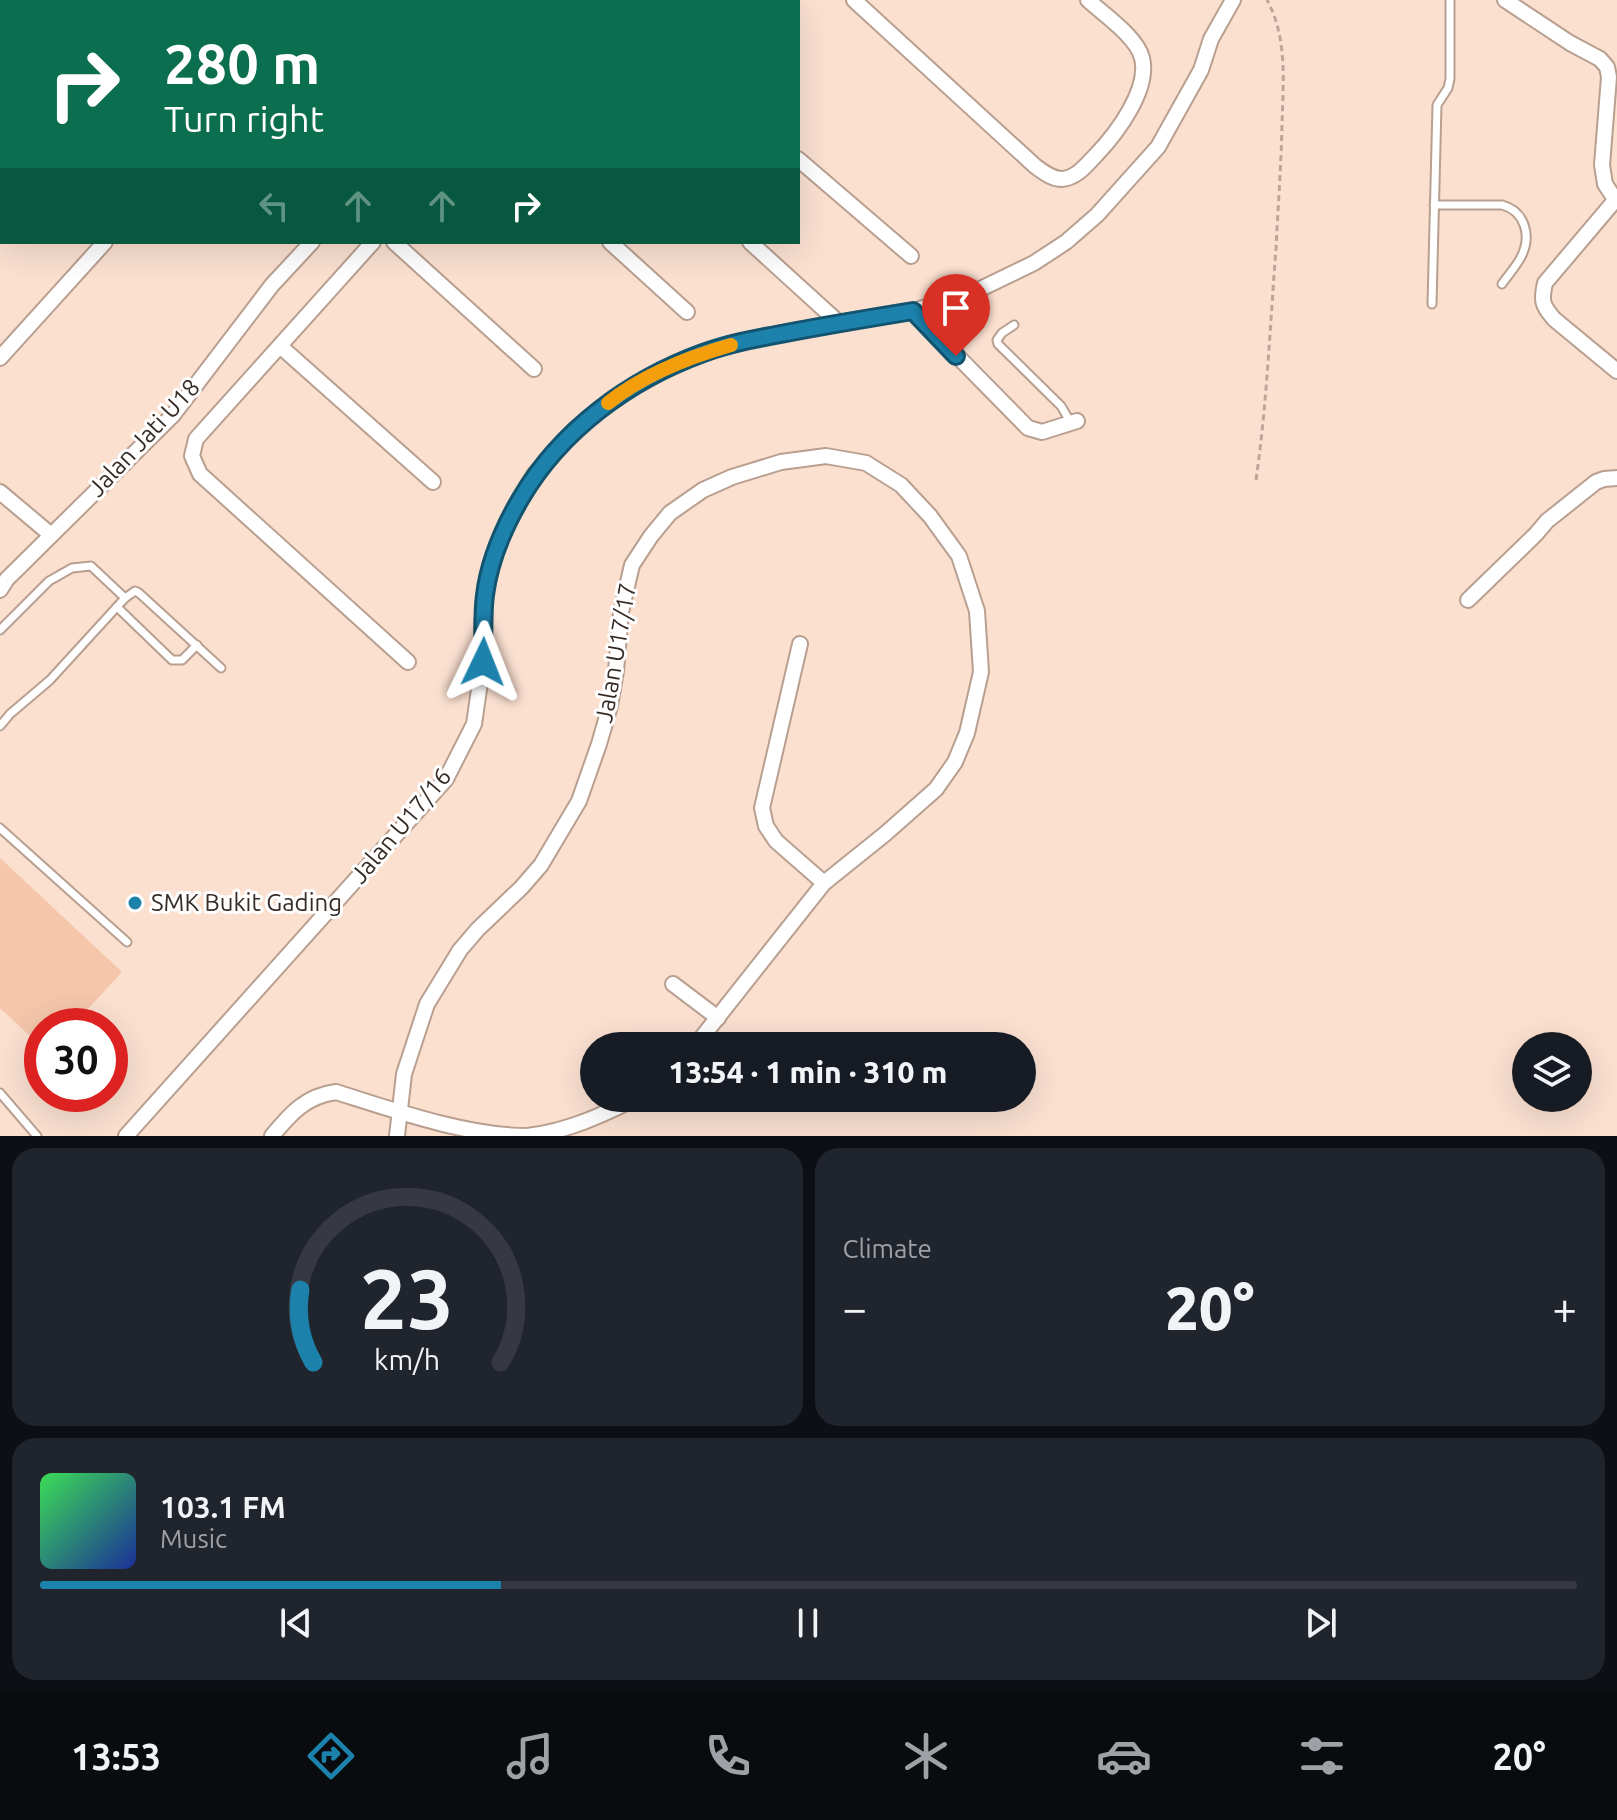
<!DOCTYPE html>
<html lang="en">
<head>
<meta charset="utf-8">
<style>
  :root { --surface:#171b24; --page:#20242c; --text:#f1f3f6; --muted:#9ea1a6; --line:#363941; --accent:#1c81ab }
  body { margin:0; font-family:Ubuntu,sans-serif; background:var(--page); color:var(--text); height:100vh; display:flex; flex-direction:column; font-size:30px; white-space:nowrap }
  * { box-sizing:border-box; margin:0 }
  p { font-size:26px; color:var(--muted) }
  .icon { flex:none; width:44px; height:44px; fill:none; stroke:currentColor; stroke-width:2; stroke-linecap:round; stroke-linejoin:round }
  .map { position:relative; height:1136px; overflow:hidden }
  .sheet { display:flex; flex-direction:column; gap:12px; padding:12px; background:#0d0f14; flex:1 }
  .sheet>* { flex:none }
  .hud { position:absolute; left:0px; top:0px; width:800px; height:244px; box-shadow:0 8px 32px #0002; background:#0b6e4f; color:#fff; overflow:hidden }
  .controls { position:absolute; left:1512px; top:1032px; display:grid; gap:16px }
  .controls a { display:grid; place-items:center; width:80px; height:80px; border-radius:50%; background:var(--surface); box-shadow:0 8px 32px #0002; font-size:40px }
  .speed { position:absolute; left:24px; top:1008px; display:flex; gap:16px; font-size:40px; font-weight:700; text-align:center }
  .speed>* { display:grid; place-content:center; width:104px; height:104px; border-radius:50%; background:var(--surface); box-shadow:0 8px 32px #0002; line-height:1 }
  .speed .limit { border:12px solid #d22; background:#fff; color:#111 }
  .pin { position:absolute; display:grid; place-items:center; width:68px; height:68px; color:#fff; margin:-82px -34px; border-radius:50% 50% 50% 0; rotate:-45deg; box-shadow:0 0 8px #0007 }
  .pin .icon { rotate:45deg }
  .me { position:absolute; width:88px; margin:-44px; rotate:2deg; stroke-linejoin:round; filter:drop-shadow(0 0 6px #0008) }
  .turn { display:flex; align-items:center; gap:28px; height:168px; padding:0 32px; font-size:36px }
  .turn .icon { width:104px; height:104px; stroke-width:2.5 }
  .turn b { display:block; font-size:56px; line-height:68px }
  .lanes { display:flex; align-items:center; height:76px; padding:0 32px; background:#0003; justify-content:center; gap:40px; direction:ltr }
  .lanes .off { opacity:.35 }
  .big { font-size:60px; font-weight:800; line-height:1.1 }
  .sheet .tile { flex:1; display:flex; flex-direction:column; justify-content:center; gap:12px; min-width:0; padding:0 28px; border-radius:24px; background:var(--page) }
  .sheet .dial { align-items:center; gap:0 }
  .dial svg { height:208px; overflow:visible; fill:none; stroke:var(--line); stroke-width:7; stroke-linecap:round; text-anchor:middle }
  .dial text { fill:var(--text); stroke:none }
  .song { display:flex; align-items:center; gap:24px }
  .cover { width:96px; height:96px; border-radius:12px; background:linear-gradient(135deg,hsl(130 70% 55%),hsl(230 70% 35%)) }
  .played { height:8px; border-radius:4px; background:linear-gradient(90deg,var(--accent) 30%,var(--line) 30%) }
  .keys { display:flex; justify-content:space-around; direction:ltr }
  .heat { display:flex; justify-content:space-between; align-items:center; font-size:44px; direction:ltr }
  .sheet .tiles { flex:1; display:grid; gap:12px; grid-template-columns:1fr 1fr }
  .tile:last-child { grid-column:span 2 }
  .trip { position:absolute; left:580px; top:1032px; width:456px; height:80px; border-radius:40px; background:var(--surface); box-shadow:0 8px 32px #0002; font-weight:800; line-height:80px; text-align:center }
  .tab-bar { display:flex; height:128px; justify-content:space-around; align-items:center; background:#090b0e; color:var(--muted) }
  .tab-bar .icon { width:56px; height:56px }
  .tab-bar .active { color:var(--accent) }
  .tab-bar b { font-size:36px; color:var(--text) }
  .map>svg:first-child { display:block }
  .green { fill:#f5c6aa }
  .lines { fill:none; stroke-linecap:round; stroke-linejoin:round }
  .service-casing { stroke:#b89f90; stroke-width:11 }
  .minor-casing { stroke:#b89f90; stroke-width:18 }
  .path { stroke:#bca699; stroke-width:3; stroke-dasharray:6 4; stroke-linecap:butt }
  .service { stroke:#fff; stroke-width:7 }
  .minor { stroke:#fff; stroke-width:14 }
  .route-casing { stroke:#12546f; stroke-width:20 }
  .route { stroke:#1c81ab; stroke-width:14 }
  .slow { stroke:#f59e0b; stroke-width:14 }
  .poi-dot { fill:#1c81ab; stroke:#fff; stroke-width:3 }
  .labels { text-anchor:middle; stroke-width:6; stroke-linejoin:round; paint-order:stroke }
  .street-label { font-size:24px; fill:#362b25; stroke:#fff }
  .poi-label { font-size:24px; fill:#362b25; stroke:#fff; text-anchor:start }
</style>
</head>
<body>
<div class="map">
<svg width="1617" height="1136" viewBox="0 0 1617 1136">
  <rect width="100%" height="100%" fill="#fbe0d0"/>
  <polygon class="green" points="0,858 122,972 72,1026 42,1026 42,1047 0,1008"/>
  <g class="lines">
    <defs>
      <g id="service">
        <path d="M1434,205H1502C1525,211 1532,236 1521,257C1516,267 1508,275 1502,284"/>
        <polyline points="1432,304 1437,105 1448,88 1450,79 1450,0"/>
        <polyline points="1014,325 1002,333 997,340 998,344 1061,406 1071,423"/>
        <polyline points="117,607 172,660 182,660 197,645"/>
        <polyline points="0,630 49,581 72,568 91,566 125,598"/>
        <polyline points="0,726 10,714 50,680 125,598 135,591 139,593 221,668"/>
        <polyline points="0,828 127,942"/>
        <polyline points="0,1093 37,1136"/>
      </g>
      <g id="minor">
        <polyline points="275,0 277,2"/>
        <polyline points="627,0 628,2"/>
        <path d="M854,0L1035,166C1043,172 1052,179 1062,179C1077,178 1087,164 1096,155C1117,133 1150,89 1142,58C1137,37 1103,14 1088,0"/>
        <polyline points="1505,0 1570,43 1600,59 1607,67 1609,77 1602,165 1605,184 1615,199"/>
        <polyline points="798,159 911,256"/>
        <path d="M1617,198L1545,283C1541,301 1542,305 1554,319L1617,371"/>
        <polyline points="373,242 196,439 192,456 200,474 408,662"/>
        <polyline points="394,242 534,369"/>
        <polyline points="610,242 687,312"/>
        <polyline points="750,242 839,323"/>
        <polyline points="913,311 1028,428 1042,432 1077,421"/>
        <polyline points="280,346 433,482"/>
        <polyline points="0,358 105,242"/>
        <polyline points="0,492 50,534"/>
        <polyline points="0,590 7,579 173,415 272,285 312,242"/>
        <polyline points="1468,600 1536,534 1547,521 1596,482 1604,479 1617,478"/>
        <polyline points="800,644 762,808 766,826 776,841 824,883"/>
        <polyline points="673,984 718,1018"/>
        <polyline points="126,1136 446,779 474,724 483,662 485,594 494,557 507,522 534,475 573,432 614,398 658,373 704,353 745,341 839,323 913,311 970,294 1034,263 1066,242 1097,215 1158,147 1201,70 1211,39 1233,0"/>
        <path d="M272,1136C291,1113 306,1096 336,1092C393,1110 467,1136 527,1136C566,1132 602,1115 637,1098"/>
        <polyline points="397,1136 404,1074 427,1004 460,950 478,929 521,888 541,865 579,801 599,744 610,706 616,671 621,612 632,565 651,536 670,513 703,490 732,477 781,462 826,456 866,463 901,485 930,516 959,556 977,611 981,672 967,733 955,762 936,789 885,834 824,883 695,1046"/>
      </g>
    </defs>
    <use href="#service" class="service-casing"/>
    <use href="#minor" class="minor-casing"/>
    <g class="path">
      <polyline points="528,2 530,0"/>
      <path d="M1256,480C1267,403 1270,326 1276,248C1278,208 1281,167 1282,126C1283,84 1288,38 1267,0"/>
    </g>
    <use href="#service" class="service"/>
    <use href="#minor" class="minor"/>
  </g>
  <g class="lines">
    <defs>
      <path id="route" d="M483,662C484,640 482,617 485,595C489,562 504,527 521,498C561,430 629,380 703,353C730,343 759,338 786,333C828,325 870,318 913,311L956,356"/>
    </defs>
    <use href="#route" class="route-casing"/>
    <use href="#route" class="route"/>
    <path class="slow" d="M608,403C643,375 689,357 731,345"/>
  </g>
  <circle class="poi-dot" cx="135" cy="903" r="8"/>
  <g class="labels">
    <g class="street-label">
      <text transform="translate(144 438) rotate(-47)" y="8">Jalan Jati U18</text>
      <text transform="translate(616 653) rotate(-80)" y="8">Jalan U17/17</text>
      <text transform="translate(401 826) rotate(-50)" y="8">Jalan U17/16</text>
    </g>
    <g class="poi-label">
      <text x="151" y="911">SMK Bukit Gading</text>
    </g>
  </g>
</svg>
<div class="controls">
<a><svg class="icon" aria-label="layers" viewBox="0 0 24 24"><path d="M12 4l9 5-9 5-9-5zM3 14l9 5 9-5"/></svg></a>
</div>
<div class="speed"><div class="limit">30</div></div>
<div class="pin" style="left:956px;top:356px;background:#d93025"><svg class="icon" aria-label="arrive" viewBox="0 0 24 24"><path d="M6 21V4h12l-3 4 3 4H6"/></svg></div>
<svg class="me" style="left:483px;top:662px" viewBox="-20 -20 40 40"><path d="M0-17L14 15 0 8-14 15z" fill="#1c81ab" stroke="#fff" stroke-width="4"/></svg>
<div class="trip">13:54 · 1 min · 310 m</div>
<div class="hud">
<div class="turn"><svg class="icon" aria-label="right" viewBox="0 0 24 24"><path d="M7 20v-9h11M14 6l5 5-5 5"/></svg><div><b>280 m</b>Turn right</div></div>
<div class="lanes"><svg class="icon off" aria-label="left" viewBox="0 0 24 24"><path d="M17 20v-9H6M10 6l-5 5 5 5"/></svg><svg class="icon off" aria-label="ahead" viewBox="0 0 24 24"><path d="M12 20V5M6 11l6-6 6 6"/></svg><svg class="icon off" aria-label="ahead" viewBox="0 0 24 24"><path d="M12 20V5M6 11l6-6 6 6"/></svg><svg class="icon" aria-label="right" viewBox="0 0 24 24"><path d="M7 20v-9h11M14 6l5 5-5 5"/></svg></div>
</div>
</div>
<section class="sheet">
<div class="tiles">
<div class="tile dial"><svg viewBox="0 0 100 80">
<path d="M14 69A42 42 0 1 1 86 69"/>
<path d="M14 69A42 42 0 0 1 9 41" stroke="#1c81ab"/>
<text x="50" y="56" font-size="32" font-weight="700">23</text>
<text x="50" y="72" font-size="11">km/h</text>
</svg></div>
<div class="tile"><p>Climate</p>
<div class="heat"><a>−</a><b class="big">20°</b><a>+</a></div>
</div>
<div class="tile">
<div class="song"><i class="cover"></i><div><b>103.1 FM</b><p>Music</p></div></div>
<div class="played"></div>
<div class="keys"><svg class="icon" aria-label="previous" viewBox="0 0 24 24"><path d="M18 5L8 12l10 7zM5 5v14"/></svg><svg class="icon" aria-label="pause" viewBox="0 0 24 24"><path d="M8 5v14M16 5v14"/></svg><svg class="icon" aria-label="next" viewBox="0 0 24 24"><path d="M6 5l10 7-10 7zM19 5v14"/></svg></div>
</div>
</div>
</section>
<nav class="tab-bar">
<b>13:53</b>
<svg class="icon active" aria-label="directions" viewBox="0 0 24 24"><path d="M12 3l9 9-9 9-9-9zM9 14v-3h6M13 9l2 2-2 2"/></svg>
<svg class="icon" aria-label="music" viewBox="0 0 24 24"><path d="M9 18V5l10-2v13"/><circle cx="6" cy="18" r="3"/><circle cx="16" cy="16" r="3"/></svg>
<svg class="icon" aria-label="phone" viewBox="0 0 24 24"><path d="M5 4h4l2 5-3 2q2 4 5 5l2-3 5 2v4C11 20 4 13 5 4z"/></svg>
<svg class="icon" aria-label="climate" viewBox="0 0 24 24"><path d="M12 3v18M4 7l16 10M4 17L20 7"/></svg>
<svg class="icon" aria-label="car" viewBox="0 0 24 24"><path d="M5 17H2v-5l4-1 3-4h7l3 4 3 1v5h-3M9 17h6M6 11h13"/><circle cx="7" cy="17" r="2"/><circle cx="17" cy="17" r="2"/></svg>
<svg class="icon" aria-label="filters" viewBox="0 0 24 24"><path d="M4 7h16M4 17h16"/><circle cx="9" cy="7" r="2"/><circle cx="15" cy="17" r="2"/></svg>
<b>20°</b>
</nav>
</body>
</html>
